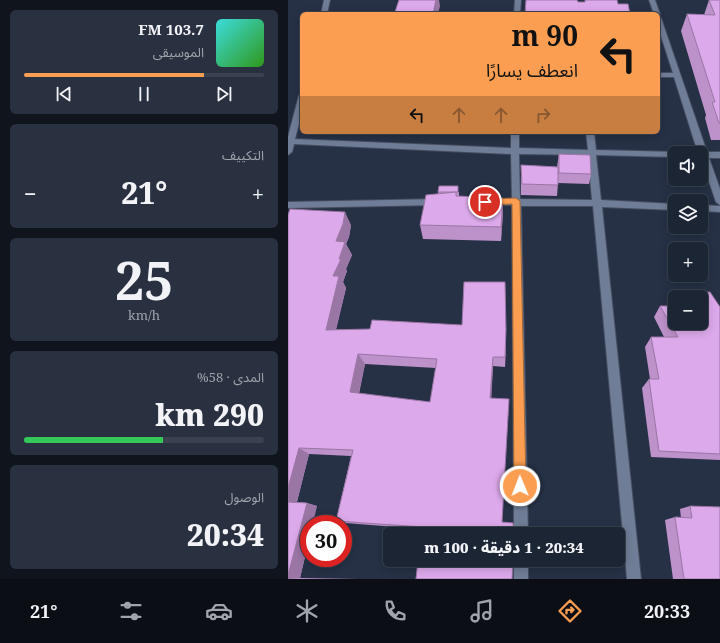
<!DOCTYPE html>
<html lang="ar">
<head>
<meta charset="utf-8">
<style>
  :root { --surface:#1c2534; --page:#293140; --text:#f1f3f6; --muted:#a0a5ac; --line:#3a424f; --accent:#fb9e51 }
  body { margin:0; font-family:"Noto Serif","Noto Sans Arabic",serif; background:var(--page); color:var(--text); direction:rtl; height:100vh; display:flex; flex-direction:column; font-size:15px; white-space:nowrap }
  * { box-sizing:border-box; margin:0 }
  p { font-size:13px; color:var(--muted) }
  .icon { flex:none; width:22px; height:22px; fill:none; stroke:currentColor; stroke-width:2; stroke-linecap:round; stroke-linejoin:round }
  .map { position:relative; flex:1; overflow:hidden; direction:ltr }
  .sheet { display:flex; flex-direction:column; gap:10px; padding:10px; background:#0f141d; width:288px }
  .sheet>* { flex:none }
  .guide { position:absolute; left:12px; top:12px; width:360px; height:122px; border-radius:6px; box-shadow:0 2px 10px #0003,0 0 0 1px var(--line); direction:rtl; background:#fb9e51; color:#111; overflow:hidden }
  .buttons { position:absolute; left:380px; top:146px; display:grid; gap:8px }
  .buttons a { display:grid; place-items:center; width:40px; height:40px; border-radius:6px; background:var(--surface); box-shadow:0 2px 10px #0003,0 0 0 1px var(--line); font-size:20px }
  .speed { position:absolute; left:12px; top:515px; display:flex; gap:8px; font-size:20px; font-weight:700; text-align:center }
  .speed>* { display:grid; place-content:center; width:52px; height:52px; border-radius:50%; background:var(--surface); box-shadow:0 2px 10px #0003,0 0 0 1px var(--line); line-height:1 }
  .speed .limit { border:6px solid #d22; background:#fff; color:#111 }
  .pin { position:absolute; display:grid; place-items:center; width:34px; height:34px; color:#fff; margin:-17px; border:2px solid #fff; border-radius:50%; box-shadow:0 1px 4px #0007 }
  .me { position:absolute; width:44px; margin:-22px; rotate:359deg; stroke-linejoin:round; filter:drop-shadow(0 0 3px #0008) }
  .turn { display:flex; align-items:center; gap:14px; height:84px; padding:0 16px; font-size:18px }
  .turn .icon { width:52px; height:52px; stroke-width:2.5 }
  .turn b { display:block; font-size:28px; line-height:34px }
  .lanes { display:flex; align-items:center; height:38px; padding:0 16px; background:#0003; justify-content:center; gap:20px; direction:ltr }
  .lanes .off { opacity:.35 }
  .big { font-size:30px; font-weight:800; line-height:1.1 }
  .sheet .tile { flex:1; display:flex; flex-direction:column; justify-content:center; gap:6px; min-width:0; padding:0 14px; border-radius:6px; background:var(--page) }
  .sheet .dial { align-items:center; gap:0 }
  .dial b { font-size:52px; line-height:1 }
  .song { display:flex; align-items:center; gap:12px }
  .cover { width:48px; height:48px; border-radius:6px; background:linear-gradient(135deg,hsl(180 70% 55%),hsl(110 70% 35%)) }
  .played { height:4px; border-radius:2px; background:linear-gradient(90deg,var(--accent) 75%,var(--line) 75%) }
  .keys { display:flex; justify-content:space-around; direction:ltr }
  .heat { display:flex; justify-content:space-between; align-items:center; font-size:22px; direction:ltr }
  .charge { height:6px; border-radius:3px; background:linear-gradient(90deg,#34c759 58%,var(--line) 0) }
  .trip { position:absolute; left:95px; top:527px; width:242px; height:40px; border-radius:6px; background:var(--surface); box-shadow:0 2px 10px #0003,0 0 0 1px var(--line); font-weight:800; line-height:40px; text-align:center; direction:rtl }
  .tab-bar { display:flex; height:64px; justify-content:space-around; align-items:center; background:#0b0f15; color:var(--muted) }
  .tab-bar .icon { width:28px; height:28px }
  .tab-bar .active { color:var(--accent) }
  .tab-bar b { font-size:18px; color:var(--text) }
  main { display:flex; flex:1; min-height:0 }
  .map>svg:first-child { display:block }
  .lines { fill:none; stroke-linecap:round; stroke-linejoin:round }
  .street-casing { stroke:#454d60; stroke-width:2 }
  .street { fill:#707d96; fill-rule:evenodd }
  .wall { fill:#bd91ca; fill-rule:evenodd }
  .shaded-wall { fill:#9a76a4 }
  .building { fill:#dca9eb; stroke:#9a76a4; fill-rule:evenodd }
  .route { fill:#fb9e51; stroke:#a36735 }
</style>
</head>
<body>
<main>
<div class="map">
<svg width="432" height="579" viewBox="0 0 432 579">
  <rect width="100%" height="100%" fill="#263146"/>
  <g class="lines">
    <defs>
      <g id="street">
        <polygon points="36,0 42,0 39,14 33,14"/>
        <polygon points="227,0 233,0 232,14 226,14"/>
        <polygon points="361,0 367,0 372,14 371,15 366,14"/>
        <polygon points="370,16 373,18 419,152 432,152 432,158 421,158 432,189 432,205 428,202 413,158 413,153 410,153 386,77 370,77 370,73 385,73 370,27"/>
        <path d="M11,95H14V112L7,139L223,148V132H231V148L300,150L298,132H306L308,150L390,152L387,153V157L308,155L313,200L387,204V210L314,207L353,579H339L305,206H233L240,534H226L224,205H202L198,202L202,199H224L223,154L6,144L4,152L0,155V137ZM231,154L300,155L304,200L232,199Z"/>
        <polygon points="150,199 154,202 150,205 0,208 0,202"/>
        <polygon points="413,205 432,206 432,212 413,211"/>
        <rect x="226" y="560" width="14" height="19"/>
      </g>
    </defs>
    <use href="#street" class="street-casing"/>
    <use href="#street" class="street"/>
  </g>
  <g class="wall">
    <polygon points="421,0 432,0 432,140 423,140 417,118 418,115 393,31 399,14 416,15"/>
    <polygon points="271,154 303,174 301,184 270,183 269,196 233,195 233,165 269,167"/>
    <polygon points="150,192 171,192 171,196 215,198 215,212 213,241 135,239 132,225 150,194"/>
    <path d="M0,215L63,225L61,237L58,244L64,255L58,269L59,271L55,282L58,288L48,330L218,341L217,367L205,366L203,398L135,529L57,523L48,521L63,456L21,454L9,502L19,503L29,506L21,524V540L12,578L71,579H0ZM77,364L148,368L142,402L71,394Z"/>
    <polygon points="397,292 422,292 432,307 432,460 363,457 354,388 361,379 362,379 357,347 363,337 376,337 366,317 372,306 387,306 387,323 413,323 413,297 394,297"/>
    <polygon points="402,506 432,579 385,579 377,520 387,517 393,518 392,509"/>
  </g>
  <g class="shaded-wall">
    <polygon points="148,0 151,0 152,6 150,14 145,14"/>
    <polygon points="215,198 215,212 213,241 213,227"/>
    <polygon points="57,212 63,225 61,237 58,244 64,255 58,269 59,271 55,282 58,288 45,340 38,330 45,276 51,259 48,241"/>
    <polygon points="218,330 218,341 217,367 217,357"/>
    <polygon points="70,354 77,364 69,401 62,392"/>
    <polygon points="205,357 205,366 203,406 202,398"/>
    <polygon points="11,448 21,454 8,505 0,503 0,488"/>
    <polygon points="19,503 29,506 25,524 21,524 21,540 12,578 0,579 0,575"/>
  </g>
  <g class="building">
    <polygon points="111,0 148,0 145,14 154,14 73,14 73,12 107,12"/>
    <polygon points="238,0 289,0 290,2 297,2 297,0 329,0 330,4 340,4 342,14 237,14"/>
    <polygon points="421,0 432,0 432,123 431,123 424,102 427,102 399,14 427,15"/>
    <polygon points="271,154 302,155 303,174 271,173"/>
    <polygon points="233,165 270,167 270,185 234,184"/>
    <polygon points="151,186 170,186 170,192 150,192"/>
    <polygon points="168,192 168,196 215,198 213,227 132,225 138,195"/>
    <path d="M2,209L57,212L55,224L48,241L57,242L51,259H53L45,276H51L38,330L82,329L84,320L174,325L176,282H217L218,330L217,357H205L202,398L221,399L214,522L225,523L226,534H134L135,527L48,521L65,450L11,448L0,488V215ZM70,354L149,359L142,402L62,392Z"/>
    <polygon points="397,292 422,292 432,307 432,454 371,451 361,379 371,379 363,337 390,337 372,306 387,306 387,323 413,323 413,297 399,297"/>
    <polygon points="0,502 19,503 0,575"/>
    <polygon points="402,506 432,507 432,579 396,579 387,517 404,518"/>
    <polygon points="130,560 225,560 224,579 128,579"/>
  </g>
  <polygon class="route" points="228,198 232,201 238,486 236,491 232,492 228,491 226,486 224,204 197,205 193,202 197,199"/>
</svg>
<div class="buttons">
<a><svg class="icon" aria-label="sound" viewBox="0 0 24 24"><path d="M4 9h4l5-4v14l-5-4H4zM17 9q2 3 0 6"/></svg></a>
<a><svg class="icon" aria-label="layers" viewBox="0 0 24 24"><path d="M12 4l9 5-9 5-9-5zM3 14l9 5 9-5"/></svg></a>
<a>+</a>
<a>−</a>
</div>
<div class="speed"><div class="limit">30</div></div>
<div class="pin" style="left:197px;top:202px;background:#d93025"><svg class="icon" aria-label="arrive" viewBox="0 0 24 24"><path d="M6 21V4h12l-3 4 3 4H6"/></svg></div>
<svg class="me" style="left:232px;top:486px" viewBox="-20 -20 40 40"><circle r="17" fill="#fb9e51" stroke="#fff" stroke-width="3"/><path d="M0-11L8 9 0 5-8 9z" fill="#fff"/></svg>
<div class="trip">20:34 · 1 دقيقة · 100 m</div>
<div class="guide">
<div class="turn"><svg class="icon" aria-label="left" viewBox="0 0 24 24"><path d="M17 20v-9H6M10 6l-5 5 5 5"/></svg><div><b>90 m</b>انعطف يسارًا</div></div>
<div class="lanes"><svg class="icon" aria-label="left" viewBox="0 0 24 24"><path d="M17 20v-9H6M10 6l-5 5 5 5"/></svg><svg class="icon off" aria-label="ahead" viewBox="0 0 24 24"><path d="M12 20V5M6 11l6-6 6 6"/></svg><svg class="icon off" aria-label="ahead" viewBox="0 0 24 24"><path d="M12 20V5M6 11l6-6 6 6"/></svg><svg class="icon off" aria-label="right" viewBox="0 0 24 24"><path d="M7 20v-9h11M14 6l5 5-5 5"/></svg></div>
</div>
</div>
<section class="sheet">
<div class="tile">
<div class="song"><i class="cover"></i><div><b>103.7 FM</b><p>الموسيقى</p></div></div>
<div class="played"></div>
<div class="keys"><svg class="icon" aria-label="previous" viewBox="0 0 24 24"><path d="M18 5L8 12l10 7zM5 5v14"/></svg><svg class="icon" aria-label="pause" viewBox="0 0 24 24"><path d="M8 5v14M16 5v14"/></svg><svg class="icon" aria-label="next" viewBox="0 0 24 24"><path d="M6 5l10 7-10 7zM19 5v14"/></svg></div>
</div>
<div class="tile"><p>التكييف</p>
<div class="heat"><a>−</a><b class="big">21°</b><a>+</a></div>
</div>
<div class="tile dial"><b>25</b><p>km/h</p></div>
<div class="tile"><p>المدى · 58%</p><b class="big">290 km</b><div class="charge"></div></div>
<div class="tile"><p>الوصول</p><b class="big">20:34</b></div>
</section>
</main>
<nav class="tab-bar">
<b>20:33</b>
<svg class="icon active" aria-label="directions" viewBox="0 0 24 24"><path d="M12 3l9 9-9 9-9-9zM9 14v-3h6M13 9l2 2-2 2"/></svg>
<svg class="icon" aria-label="music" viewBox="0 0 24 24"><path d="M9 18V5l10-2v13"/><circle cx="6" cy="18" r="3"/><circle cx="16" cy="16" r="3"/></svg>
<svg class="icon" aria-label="phone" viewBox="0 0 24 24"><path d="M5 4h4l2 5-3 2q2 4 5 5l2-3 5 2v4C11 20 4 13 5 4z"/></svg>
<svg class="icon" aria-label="climate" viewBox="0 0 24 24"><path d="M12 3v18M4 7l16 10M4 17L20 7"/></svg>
<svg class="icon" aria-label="car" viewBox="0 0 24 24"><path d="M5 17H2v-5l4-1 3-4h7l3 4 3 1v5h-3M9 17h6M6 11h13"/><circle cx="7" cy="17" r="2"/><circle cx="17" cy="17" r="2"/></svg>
<svg class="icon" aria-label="filters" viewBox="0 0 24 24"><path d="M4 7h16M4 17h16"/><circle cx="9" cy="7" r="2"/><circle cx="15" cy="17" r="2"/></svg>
<b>21°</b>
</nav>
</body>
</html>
